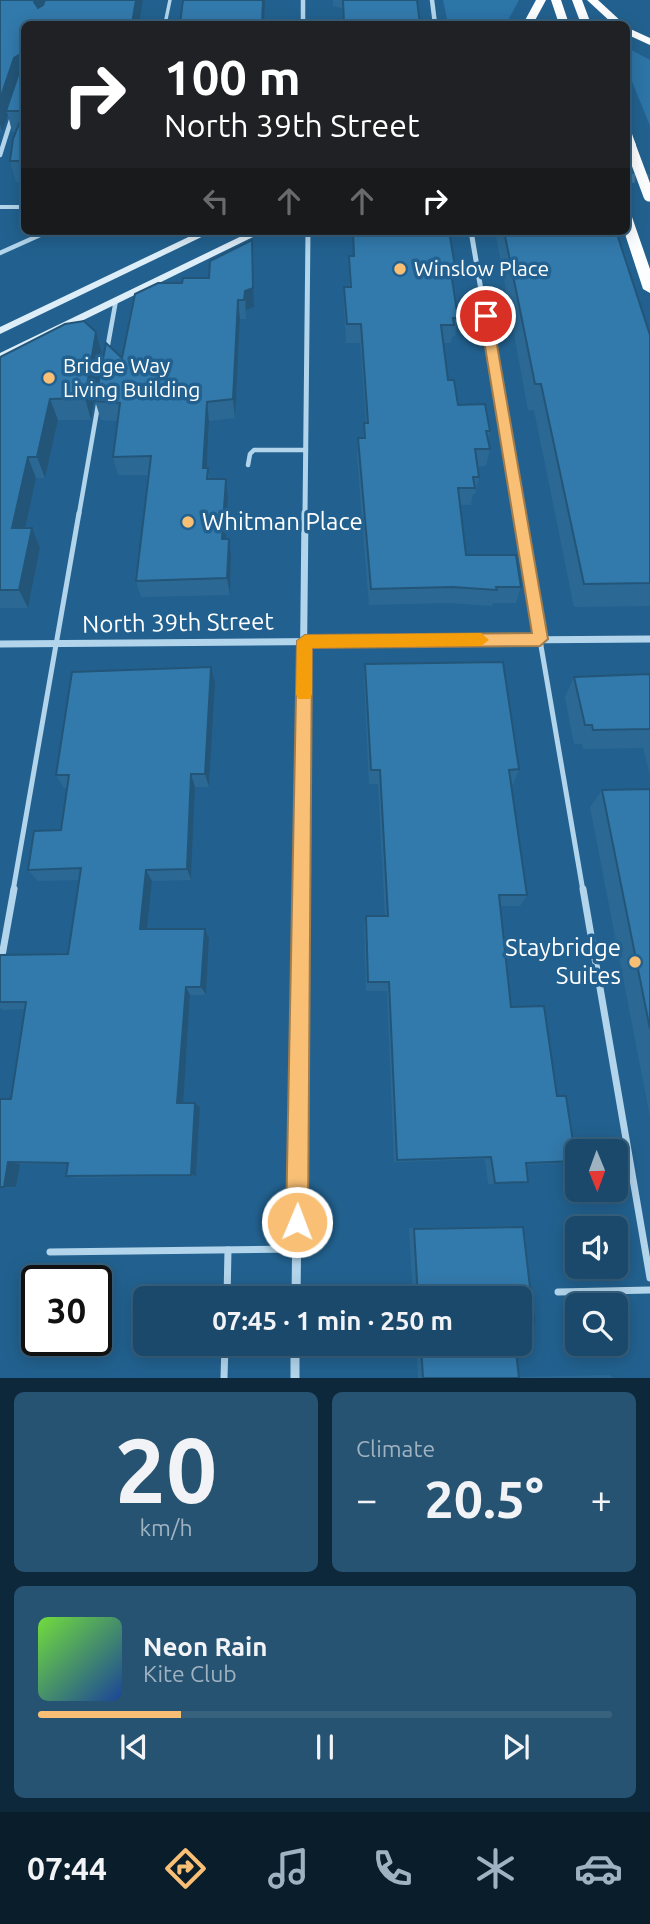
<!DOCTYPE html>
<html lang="en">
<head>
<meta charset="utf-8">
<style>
  :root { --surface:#1a496b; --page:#275373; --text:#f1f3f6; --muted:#9fb2c1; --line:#38617e; --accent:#f8bf75 }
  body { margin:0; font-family:Ubuntu,sans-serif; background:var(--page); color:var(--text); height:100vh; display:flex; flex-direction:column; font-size:26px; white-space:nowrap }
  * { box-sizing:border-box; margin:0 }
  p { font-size:23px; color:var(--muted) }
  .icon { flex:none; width:38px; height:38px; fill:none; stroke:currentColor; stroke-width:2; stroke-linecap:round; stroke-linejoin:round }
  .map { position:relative; height:1378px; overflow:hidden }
  .drawer { display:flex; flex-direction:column; gap:14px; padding:14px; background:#0e283b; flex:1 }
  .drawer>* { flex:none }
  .banner { position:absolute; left:21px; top:21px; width:609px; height:214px; border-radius:10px; box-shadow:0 4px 18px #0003,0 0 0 2px var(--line); background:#202124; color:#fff; overflow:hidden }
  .needle { width:46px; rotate:179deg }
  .tools { position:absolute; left:565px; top:1139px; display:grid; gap:14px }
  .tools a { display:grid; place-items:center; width:63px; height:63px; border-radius:10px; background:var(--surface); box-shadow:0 4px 18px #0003,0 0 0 2px var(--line); font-size:35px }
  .speed { position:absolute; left:21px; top:1265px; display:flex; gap:14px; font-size:35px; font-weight:700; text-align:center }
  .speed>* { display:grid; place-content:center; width:91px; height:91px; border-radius:50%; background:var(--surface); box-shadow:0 4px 18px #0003,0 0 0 2px var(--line); line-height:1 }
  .speed .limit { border:4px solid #111; border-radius:10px; background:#fff; color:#111 }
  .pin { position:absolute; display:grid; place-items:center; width:60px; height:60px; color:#fff; margin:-30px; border:4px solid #fff; border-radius:50%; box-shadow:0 2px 7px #0007 }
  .me { position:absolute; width:77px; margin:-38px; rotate:1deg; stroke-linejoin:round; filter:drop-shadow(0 0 5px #0008) }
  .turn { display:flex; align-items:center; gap:24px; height:147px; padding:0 28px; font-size:32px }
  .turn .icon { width:91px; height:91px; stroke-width:2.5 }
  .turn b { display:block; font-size:49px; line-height:60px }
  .lanes { display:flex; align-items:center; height:66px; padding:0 28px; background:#0003; justify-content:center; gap:35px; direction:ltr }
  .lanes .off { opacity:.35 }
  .big { font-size:52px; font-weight:700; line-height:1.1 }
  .drawer .card { flex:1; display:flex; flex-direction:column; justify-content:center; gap:10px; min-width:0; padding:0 24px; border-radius:10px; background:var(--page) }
  .drawer .dial { align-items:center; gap:0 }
  .dial b { font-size:91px; line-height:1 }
  .song { display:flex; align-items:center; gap:21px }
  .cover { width:84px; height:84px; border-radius:10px; background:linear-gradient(135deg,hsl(100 70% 55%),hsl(220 70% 35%)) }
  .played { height:7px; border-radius:4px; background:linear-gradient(90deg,var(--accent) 25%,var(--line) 25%) }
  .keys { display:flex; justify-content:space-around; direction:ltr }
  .heat { display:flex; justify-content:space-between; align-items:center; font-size:38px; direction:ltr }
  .drawer .tiles { flex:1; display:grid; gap:14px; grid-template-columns:1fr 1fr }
  .card:last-child { grid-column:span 2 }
  .trip { position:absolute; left:133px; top:1286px; width:399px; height:70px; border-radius:10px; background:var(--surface); box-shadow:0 4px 18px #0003,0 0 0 2px var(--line); font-weight:700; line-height:70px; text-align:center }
  .dock { display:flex; height:112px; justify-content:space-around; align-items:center; background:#0a1d2b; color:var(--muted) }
  .dock .icon { width:49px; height:49px }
  .dock .active { color:var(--accent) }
  .dock b { font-size:32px; color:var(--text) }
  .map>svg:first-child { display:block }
  .green { fill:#2c75a7 }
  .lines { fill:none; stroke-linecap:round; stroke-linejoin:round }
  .secondary-tunnel { stroke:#4379a0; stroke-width:9; stroke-dasharray:9 4.5; stroke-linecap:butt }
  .service-far3 { stroke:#b2d5ec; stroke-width:3.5 }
  .service-far2 { stroke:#b2d5ec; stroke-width:4.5 }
  .service-far1 { stroke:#b2d5ec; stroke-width:5 }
  .service { stroke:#b2d5ec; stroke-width:7 }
  .minor-far3 { stroke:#b2d5ec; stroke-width:4.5 }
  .minor-far2 { stroke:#b2d5ec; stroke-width:5 }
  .minor-far1 { stroke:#b2d5ec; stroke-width:7 }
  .minor { stroke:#b2d5ec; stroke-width:9 }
  .tertiary { fill:#b2d5ec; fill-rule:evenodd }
  .secondary { fill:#deeef9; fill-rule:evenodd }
  .trunk { fill:#fcfdff; fill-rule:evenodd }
  .trunk-bridge { stroke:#fcfdff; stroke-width:11 }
  .wall { fill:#2b6994 }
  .shaded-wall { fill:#235578 }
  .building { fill:#327aac; stroke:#235578; stroke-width:2 }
  .route { fill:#f8bf75; stroke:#a17c4c; stroke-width:2 }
  .slow { fill:#f59e0b }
  .poi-dot { fill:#f8bf75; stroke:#22618f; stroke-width:2.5 }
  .labels { text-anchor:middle; stroke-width:7; stroke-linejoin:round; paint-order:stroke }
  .far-poi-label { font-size:21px; fill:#fff; stroke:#22618f; text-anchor:start }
  .poi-label { font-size:24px; fill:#fff; stroke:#22618f; text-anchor:start }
  .street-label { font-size:24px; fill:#fff; stroke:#22618f }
</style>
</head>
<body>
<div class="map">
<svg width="650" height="1378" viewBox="0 0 650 1378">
  <rect width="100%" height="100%" fill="#22618f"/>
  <g class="green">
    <polygon points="443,0 519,0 506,24 448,24"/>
    <polygon points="626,47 650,60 650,126 627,69"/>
  </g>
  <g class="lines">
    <polyline class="secondary-tunnel" points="626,178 650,179"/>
    <polyline class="service-far3" points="165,24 170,0"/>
    <g class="service-far2">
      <polyline points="0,253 49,231"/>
      <polyline points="107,350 116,300"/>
      <polyline points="248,465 250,454 254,450 306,450"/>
      <polyline points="79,514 98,405"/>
    </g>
    <g class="service-far1">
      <polyline points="540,640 583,891"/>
      <polyline points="13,891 79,513"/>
    </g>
    <g class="service">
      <polyline points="583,889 650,1278"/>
      <polyline points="0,967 14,889"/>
      <polyline points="50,1252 297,1249"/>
      <polyline points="558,1292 650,1290"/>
      <polyline points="227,1298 228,1250"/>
      <polyline points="224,1378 225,1344"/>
    </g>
    <g class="minor-far3">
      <polyline points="303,0 303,24"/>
      <polyline points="432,0 435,24"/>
      <polyline points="0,155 12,117"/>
    </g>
    <g class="minor-far2">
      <polyline points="471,231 519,514"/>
      <polyline points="305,514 308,231"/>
    </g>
    <g class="minor-far1">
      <polyline points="519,513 540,639"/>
      <polyline points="0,644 650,639"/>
      <polyline points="301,891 305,513"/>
    </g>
    <g class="minor">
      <polyline points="296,1298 301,889"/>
      <polyline points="295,1344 295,1378"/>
    </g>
    <rect class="tertiary" x="0" y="205" width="24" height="4"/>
    <g class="secondary">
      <polygon points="201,231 214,231 0,334 0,327"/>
      <polygon points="252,231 265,231 0,361 0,353"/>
    </g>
    <g class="trunk">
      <polygon points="536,0 546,0 533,24 523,24"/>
      <polygon points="551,0 561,0 569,24 559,24"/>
      <polygon points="572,0 582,0 591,24 581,24"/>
      <polygon points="587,0 598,0 624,24 613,24"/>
      <polygon points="626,27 650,38 650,45 626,34"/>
      <polygon points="626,131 632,134 636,145 634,148 626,148"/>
      <polygon points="626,213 632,217 650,269 650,293 643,289 624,231 626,231"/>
    </g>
    <polyline class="trunk-bridge" points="630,145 649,196"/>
  </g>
  <g class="wall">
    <polygon points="0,0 24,24 24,182 16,182 10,161 16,132 12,132 8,115 2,132 0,132"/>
    <polygon points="333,0 417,0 420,24 343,24 342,8 333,6"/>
    <polygon points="353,231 455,266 453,282 458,318 455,336 452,337 451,343 443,343 448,380 458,405 490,431 488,441 490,449 486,466 477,467 479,477 475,494 473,494 471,505 460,505 466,555 521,587 516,603 493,603 492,606 449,603 369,605 357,456 358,438 363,438 364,423 366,423 360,343 346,343 344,306 344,287 349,287 349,256 353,256"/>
    <polygon points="495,231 616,231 650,335 650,606 574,607 534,410 528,410"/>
    <polygon points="252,240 254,307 246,310 246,319 240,319 235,418 209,421 207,468 210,479 226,479 228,497 226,539 231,556 230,595 141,597 136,581 148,475 118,475 113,457 117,421 101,420 95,401 122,358 182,283 209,278"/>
    <polygon points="96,332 102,354 91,420 58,420 45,478 36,478 25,528 32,528 40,548 28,608 0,608 0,357"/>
    <polygon points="365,664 519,769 513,784 511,784 527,895 520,906 500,906 511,1007 557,1096 576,1161 566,1163 526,1165 528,1182 488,1184 485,1159 394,1162 387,991 366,991 364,926 366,916 385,916 378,784 369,784 364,681"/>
    <polygon points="650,674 650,775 643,748 583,749 582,744 574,744 565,697 574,677"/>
    <polygon points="215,683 209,787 195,787 191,880 152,881 147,929 209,939 206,995 190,995 183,1103 195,1103 200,1107 196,1176 76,1178 66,1176 68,1164 20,1164 16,1187 0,1188 0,1099 11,1099 25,1009 3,1010 0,1008 0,955 68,954 79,880 38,881 28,870 61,830 67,788 64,788 56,775"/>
    <polygon points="650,789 650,1117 590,807 602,790"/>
    <polygon points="512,1226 523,1227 520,1298 413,1298 409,1228"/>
    <polygon points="416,1344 515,1344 518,1377 609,1375 614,1378 418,1378"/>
  </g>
  <g class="shaded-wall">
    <polygon points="34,0 46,0 38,22 34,2"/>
    <polygon points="136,0 143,0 139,24 132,24"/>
    <polygon points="263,0 265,0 264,24 262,24"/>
    <polygon points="19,55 24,75 6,111 8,115 2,132 0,124 0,99 14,58"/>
    <polygon points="252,240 254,307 246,310 246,319 245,291"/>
    <polygon points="238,300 240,319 235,418 233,399"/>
    <polygon points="96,332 102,354 91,420 85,398"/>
    <polygon points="50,399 58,420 45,478 37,457"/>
    <polygon points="207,402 209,421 206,486 203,468"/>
    <polygon points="28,457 36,478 21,548 12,528"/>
    <polygon points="226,479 228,497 225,556 222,539"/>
    <polygon points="32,528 40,548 28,608 19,590"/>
    <polygon points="229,539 231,556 230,595 227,578"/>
    <polygon points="211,667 215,683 209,787 205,774"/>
    <polygon points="191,774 195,787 191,880 187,869"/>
    <polygon points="146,870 152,881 146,939 140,929"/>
    <polygon points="205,929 209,939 206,995 201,987"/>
    <polygon points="186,987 190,995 183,1107 177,1103"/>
    <polygon points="195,1103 200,1107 196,1176 191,1175"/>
    <polygon points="8,1162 20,1164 16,1187 4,1187"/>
  </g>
  <g class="building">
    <polygon points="0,0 34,0 34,2 38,8 43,5 45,0 136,0 132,24 24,24 24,161 10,161 13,139 22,116 20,116 21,111 6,111 23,61 19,55 14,58 0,99"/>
    <polygon points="183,0 263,0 262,24 180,24"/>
    <polygon points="343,0 417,0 420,24 344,24"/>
    <polygon points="353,231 449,231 455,266 450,266 458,318 453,318 454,325 441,325 448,380 454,380 458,405 485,404 490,431 486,431 490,449 475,449 479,477 473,477 475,488 458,488 466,555 516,555 521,587 496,587 497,590 452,587 371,589 358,438 365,438 364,423 368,423 361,324 347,324 344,287 351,287 349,256 354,256"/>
    <polygon points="504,231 616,231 650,335 650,583 584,584 541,384 535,384"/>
    <polygon points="252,240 253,288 245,291 244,300 238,300 233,399 207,402 203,468 208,468 207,479 226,479 222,539 229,539 227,578 136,581 151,456 113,457 120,403 95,401 106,343 122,358 135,294 158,283 182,283 183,278 209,278 210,261"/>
    <polygon points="84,321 96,332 85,398 50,399 37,457 28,457 12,528 32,528 19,590 0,590 0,357 65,324"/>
    <polygon points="503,662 519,769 509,770 527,895 499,895 511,1007 544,1006 557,1096 566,1096 576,1161 526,1163 528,1182 495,1183 491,1157 397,1160 389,982 368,982 366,916 388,916 380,770 371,770 365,664"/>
    <polygon points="211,667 205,774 191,774 187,869 146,870 140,929 205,929 201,987 186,987 177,1103 195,1103 191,1175 66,1176 68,1163 8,1162 4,1187 0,1187 0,1099 11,1099 26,1002 0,1002 0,955 68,954 81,868 28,870 34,831 61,830 69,775 56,775 72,672"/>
    <polygon points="650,674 650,729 593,730 592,725 585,725 574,677"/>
    <polygon points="650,789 650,1029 602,790"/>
    <polygon points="523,1227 534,1322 520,1322 520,1298 418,1298 414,1229"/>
    <polygon points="421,1344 515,1344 519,1378 423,1378"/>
  </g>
  <polygon class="route" points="486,312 492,316 548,639 540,646 312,648 308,1222 305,1230 297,1233 289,1230 286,1222 297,641 305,635 532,633 480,316"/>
  <polygon class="slow" points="481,633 489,640 481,646 312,648 312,694 310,699 298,699 296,694 297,641 305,635"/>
  <g class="poi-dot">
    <circle cx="400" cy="269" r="7"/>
    <circle cx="49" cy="378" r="7"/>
    <circle cx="188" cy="522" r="7"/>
    <circle cx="635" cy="962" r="7"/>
  </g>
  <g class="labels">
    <g class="far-poi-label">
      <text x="414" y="276">Winslow Place</text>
      <text x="63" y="373">Bridge Way<tspan x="63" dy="24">Living Building</tspan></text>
    </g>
    <g class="poi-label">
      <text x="202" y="530">Whitman Place</text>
      <text x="621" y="956" text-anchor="end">Staybridge<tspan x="621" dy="28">Suites</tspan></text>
    </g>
    <g class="street-label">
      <text transform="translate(178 623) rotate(-1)" y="8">North 39th Street</text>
    </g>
  </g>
</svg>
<div class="tools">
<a><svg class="needle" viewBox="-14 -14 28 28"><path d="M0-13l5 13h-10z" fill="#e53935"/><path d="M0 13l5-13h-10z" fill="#9fb2c1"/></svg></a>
<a><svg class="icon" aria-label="sound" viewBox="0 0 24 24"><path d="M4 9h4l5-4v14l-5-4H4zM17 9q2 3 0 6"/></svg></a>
<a><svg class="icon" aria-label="search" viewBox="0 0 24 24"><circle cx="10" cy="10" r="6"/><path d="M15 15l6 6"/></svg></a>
</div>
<div class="speed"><div class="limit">30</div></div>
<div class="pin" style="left:486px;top:316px;background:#d93025"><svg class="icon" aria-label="arrive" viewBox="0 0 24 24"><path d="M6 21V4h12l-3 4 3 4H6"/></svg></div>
<svg class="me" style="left:297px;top:1222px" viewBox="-20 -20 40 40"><circle r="17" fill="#f8bf75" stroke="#fff" stroke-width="3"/><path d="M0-11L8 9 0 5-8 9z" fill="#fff"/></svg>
<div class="trip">07:45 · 1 min · 250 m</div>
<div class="banner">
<div class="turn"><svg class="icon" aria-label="right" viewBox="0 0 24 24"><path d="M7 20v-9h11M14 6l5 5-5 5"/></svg><div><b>100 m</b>North 39th Street</div></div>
<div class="lanes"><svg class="icon off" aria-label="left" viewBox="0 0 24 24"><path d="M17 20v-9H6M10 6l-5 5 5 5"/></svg><svg class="icon off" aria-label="ahead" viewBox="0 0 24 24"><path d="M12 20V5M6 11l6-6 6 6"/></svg><svg class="icon off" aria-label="ahead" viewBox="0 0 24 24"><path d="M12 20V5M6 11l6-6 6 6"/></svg><svg class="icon" aria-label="right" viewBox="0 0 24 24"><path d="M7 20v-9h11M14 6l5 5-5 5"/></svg></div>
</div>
</div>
<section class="drawer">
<div class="tiles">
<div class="card dial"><b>20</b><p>km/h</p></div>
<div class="card"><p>Climate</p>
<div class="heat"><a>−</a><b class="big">20.5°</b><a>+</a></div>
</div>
<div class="card">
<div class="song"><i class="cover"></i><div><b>Neon Rain</b><p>Kite Club</p></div></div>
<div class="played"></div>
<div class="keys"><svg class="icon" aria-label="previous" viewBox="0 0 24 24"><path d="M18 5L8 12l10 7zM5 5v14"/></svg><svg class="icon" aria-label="pause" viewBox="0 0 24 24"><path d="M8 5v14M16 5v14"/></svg><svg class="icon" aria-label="next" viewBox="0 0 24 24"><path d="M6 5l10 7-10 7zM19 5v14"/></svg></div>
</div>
</div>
</section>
<nav class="dock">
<b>07:44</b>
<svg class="icon active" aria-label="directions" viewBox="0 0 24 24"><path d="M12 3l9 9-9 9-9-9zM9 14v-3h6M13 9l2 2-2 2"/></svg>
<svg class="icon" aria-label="music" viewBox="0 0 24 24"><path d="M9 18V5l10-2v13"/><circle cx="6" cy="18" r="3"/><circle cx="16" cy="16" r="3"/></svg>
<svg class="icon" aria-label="phone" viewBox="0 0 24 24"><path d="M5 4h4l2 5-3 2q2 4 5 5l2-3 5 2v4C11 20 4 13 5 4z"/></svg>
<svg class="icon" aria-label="climate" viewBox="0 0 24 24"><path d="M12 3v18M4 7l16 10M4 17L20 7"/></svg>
<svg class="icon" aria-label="car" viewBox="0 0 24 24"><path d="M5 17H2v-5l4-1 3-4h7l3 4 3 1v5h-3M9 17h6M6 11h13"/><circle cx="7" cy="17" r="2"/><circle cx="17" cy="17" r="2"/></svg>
</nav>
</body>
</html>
